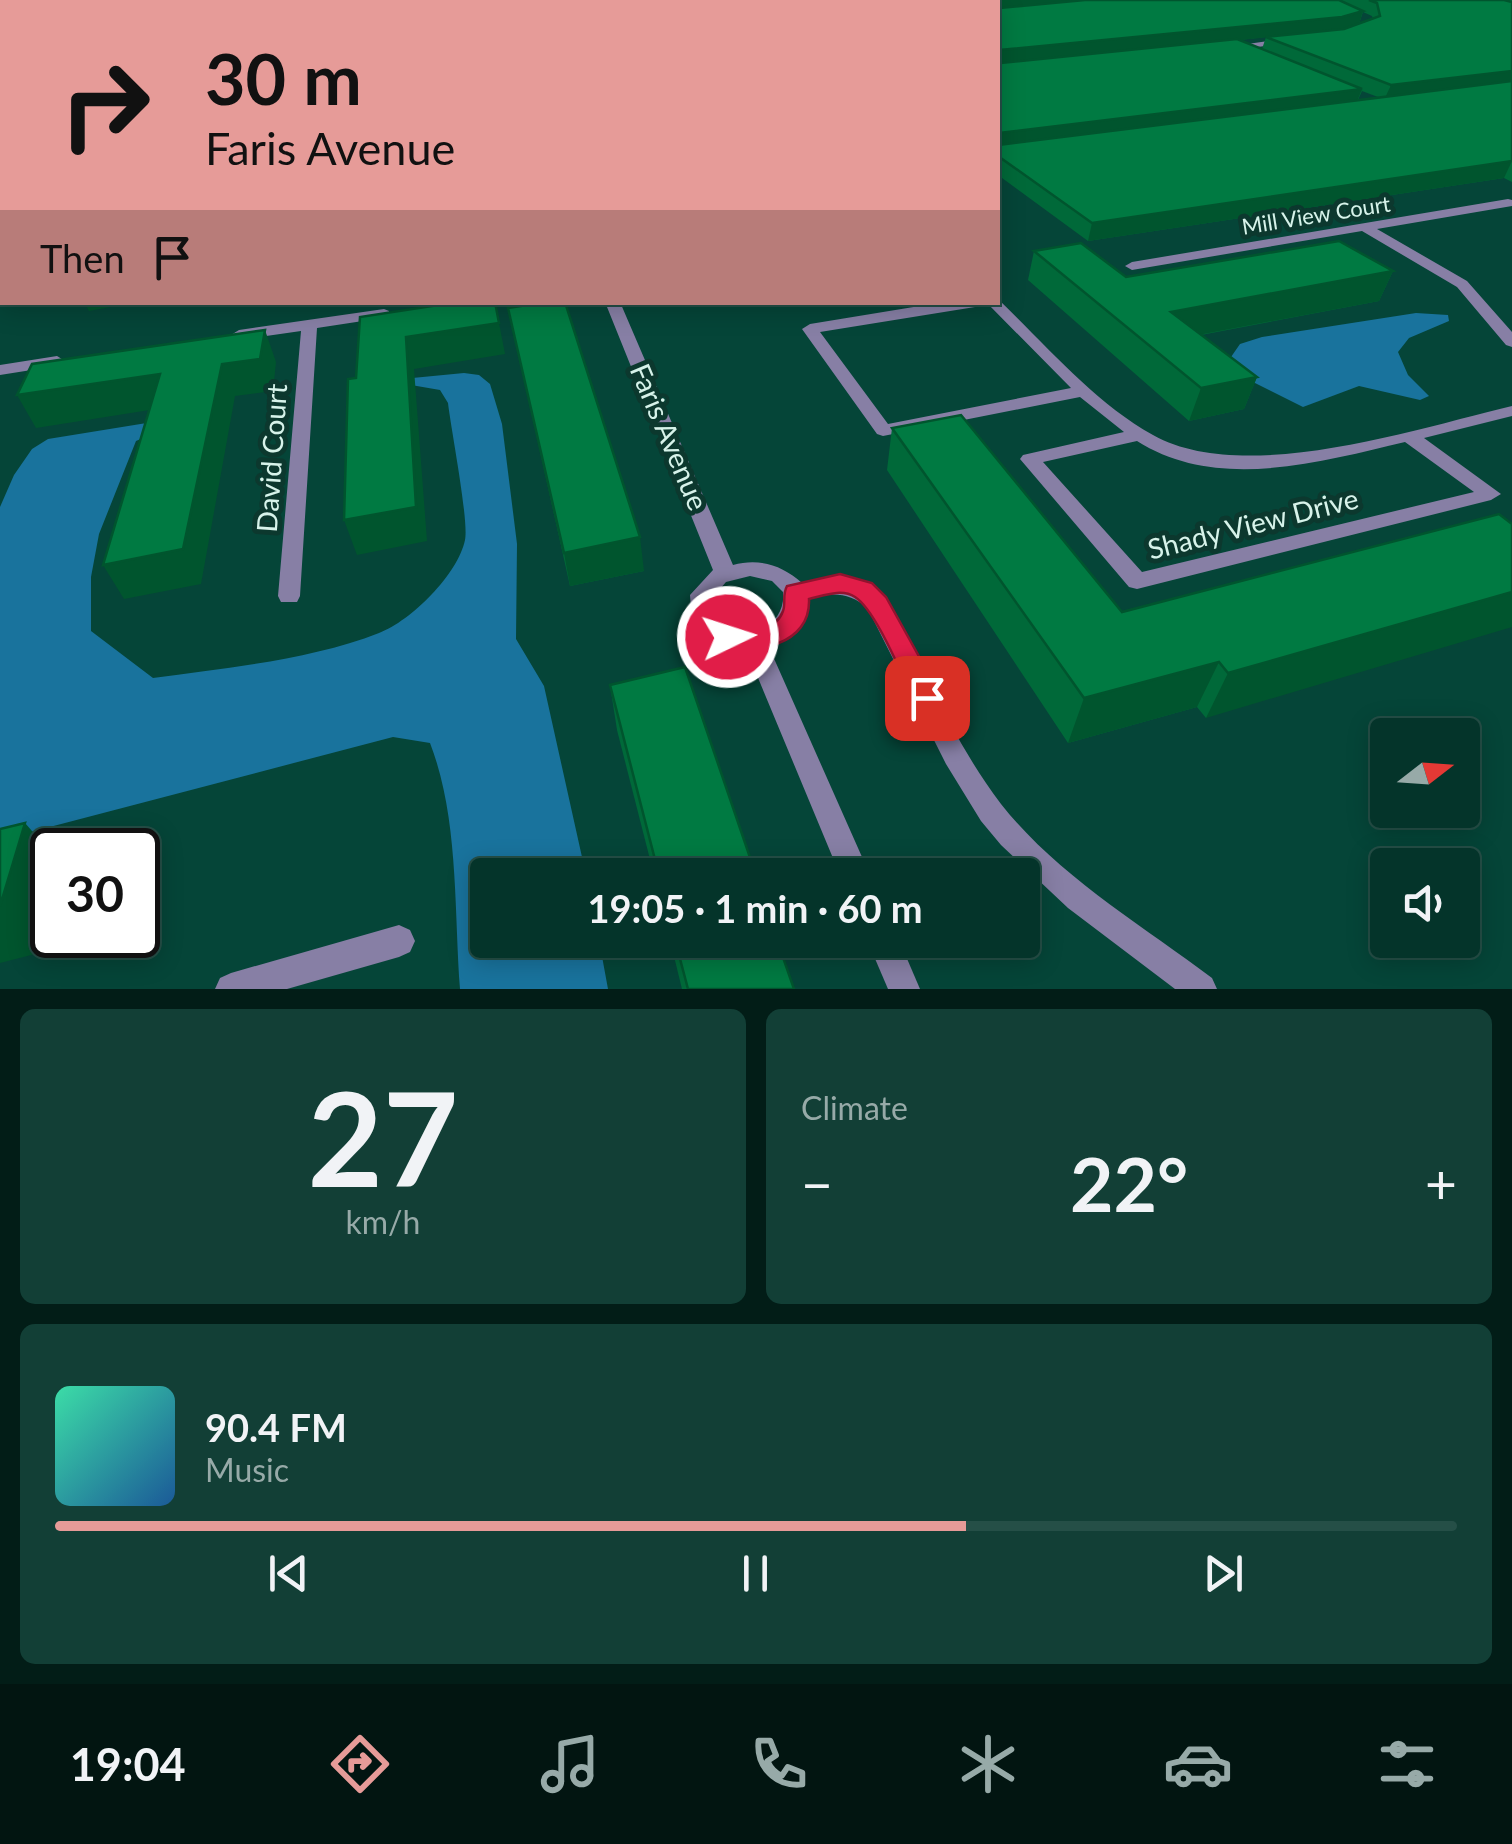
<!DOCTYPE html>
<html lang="en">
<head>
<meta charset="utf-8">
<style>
  :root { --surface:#04342a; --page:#123f36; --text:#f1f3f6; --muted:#97aaa8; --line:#254f47; --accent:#e69b98 }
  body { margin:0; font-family:Lato,sans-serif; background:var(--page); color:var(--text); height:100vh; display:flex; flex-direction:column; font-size:38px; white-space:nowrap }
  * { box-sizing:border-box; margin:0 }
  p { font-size:32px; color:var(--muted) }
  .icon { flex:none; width:55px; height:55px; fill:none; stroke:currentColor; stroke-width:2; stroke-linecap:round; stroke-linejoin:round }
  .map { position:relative; height:989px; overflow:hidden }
  .sheet { display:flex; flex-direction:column; gap:20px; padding:20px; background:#021d17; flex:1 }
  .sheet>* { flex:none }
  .guide { position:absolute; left:0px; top:0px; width:1000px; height:305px; box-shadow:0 5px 25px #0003,0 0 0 2px var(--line); background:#e69b98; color:#111; overflow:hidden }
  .needle { width:65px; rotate:73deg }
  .controls { position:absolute; left:1370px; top:718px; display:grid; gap:20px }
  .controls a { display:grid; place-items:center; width:110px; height:110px; border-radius:10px; background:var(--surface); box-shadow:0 5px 25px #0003,0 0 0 2px var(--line); font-size:50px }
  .speed { position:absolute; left:30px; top:828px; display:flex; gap:20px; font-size:50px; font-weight:700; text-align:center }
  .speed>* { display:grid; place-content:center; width:130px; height:130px; border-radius:50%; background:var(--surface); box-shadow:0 5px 25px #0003,0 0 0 2px var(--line); line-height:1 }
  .speed .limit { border:5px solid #111; border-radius:15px; background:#fff; color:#111 }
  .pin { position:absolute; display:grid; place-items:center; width:85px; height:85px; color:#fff; margin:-42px; border-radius:20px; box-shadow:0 5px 15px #0006 }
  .me { position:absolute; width:110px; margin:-55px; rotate:86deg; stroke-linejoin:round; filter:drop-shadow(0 0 8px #0008) }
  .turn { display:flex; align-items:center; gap:35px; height:210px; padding:0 40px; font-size:45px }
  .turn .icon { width:130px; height:130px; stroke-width:2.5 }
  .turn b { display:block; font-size:70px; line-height:85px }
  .then { display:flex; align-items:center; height:95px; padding:0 40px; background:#0003; gap:20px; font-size:38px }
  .big { font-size:75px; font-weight:700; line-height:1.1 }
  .sheet .widget { flex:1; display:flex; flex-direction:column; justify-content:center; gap:15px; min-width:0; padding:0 35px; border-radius:15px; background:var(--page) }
  .sheet .dial { align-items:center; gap:0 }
  .dial b { font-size:130px; line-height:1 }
  .song { display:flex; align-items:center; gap:30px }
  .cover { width:120px; height:120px; border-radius:15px; background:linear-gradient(135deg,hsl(160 70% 55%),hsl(210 70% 35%)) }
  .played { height:10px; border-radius:5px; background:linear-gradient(90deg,var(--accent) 65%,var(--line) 65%) }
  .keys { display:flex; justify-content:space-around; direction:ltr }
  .heat { display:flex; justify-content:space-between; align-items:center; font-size:55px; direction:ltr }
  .sheet .tiles { flex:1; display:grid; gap:20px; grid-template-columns:1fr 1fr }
  .widget:last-child { grid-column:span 2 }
  .trip { position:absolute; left:470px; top:858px; width:570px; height:100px; border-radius:10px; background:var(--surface); box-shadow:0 5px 25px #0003,0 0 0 2px var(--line); font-weight:700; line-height:100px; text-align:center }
  .menu { display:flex; height:160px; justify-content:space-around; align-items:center; background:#021511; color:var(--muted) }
  .menu .icon { width:70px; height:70px }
  .menu .selected { color:var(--accent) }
  .menu b { font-size:45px; color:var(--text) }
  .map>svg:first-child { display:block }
  .water { fill:#19739d }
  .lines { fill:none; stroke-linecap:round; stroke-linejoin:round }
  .street { fill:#877fa5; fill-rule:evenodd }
  .secondary { stroke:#b3a5e2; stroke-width:20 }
  .wall { fill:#006939; fill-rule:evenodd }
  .shaded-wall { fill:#00552e }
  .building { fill:#007a42; stroke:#00552e; stroke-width:2.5 }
  .route { fill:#e11d48; stroke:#92132f; stroke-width:2.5 }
  .labels { text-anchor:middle; stroke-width:10; stroke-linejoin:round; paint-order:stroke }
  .far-street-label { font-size:22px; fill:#d7f3ea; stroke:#0c382e }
  .street-label { font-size:28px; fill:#d7f3ea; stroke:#0c382e }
</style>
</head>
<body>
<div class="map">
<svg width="1512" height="989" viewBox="0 0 1512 989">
  <rect width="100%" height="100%" fill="#054538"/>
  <g class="water">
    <polygon points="1416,313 1448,315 1449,321 1409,338 1398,352 1408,375 1429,396 1420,400 1359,386 1303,407 1247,379 1231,357 1240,344 1262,337"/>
    <path d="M464,373L479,375L490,384L502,424L517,544L516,639L544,686L586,875H488V940H599L608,989H460C454,909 459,818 430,743L393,737L0,840V507L14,475L32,449L48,439L196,415L136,441L99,534L91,577V631L153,678C226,668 310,660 379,633C411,621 458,574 465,540C469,521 451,429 448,403L440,390L411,385L402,379Z"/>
  </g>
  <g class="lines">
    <g class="street">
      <polygon points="400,0 408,0 408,2 401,2"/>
      <polygon points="1289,38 1292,43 1223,51 1219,48"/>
      <rect x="0" y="52" width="2" height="6"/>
      <rect x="0" y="115" width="2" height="6"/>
      <polygon points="1508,199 1512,200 1512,206 1377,229 1467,281 1512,332 1512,347 1506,345 1457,287 1362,231 1132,270 1125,266 1132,262"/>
      <rect x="0" y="278" width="2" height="8"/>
      <path d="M998,299C1047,346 1094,402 1153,435C1244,486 1415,429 1512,406V416L1424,438L1501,494L1491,500L1137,589L1129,587L1020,459L1023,455L1124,432L1080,397L883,436L877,434L802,329L810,324L944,302H982L975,307L820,332L888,424L1071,388L986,302H998ZM1137,441C1217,492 1320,462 1405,442L1474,492L1142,572L1043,462Z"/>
      <path d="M605,302H620L733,565C759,558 782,565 802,583C833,576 859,576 885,598C923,666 953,741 1001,804C1057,875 1140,924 1212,978L1217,989H1175L1068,908L1001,845L981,821L946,764L868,609C849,591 832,593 807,598C807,621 789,639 768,645L870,875H840L746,649L719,644L692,620L690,595L713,570ZM750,576L772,581L783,592C786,617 762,639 736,630C728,627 721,621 715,616L713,597L726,582Z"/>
      <polygon points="384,309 389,311 389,317 317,328 300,596 297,602 281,602 278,596 301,331 239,340 231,335 239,330"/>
      <polygon points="57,356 65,361 63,365 0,375 0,365"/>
      <polygon points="399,925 410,930 415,941 410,952 399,957 287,989 215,989 220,978 231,973"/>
      <polygon points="867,940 899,940 920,989 888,989"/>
    </g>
    <g class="secondary">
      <polyline points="124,2 126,0"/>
      <polyline points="0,155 2,152"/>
    </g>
  </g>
  <g class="wall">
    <path d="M632,0H1512V182L1504,178L1088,241L998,175V2H634ZM1363,12L1372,16L1373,19L1344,29L1338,30L1359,24ZM1266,37L1262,49L1239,40ZM1362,91L1378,97L1358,100Z"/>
    <polygon points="1034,251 1126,277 1393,271 1379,301 1201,335 1257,377 1244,409 1189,421 1028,280"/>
    <polygon points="508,308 644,571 570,586"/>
    <polygon points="892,428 1122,612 1499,514 1206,718 1197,707 1068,743 887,470"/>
    <polygon points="610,685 756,875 654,875 617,730"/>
    <polygon points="670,940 777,940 794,989 682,989"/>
  </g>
  <g class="shaded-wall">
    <polygon points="60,0 79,0 77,2 57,2"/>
    <polygon points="998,0 1133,0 998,10"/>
    <polygon points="1363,11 1359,24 1337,30 998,65 1000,50"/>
    <polygon points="1512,71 1512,84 1384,100 1391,85"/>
    <polygon points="1362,89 1356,104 998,149 1000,133"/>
    <polygon points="1512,161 1504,178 1088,241 1092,223"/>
    <rect x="0" y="242" width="2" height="15"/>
    <polygon points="1393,271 1379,301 1161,342 1171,312"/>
    <polygon points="84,302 138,302 89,311"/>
    <polygon points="499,323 505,354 414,369 427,541 357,555 344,520 406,337"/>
    <polygon points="265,330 276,362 273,391 235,396 201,584 124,599 103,565 222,364"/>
    <polygon points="160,374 175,406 36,428 17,395"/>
    <polygon points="1257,377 1244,409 1189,421 1201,388"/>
    <polygon points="640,537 644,571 570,586 564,553"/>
    <polygon points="1512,592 1512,627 1206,718 1228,673"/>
    <polygon points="1219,662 1197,707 1068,743 1084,698"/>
    <polygon points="25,823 52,854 52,913 43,952 0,963 0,906"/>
  </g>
  <g class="building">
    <polygon points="0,0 60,0 57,2 2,2 2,34 0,36"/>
    <polygon points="177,0 206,0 205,2 175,2"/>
    <polygon points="260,0 305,0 305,2 259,2"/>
    <polygon points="643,0 998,0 997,2 657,2"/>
    <polygon points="1085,0 1339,0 1363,11 1342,17 1000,50 998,57 998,6 1000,8"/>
    <polygon points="1369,0 1504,0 1512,2 1512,71 1391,85 1266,37 1344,29 1380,16 1377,3"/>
    <polygon points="1237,39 1362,89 1000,133 998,145 1512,81 1512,161 1092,223 998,156 998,61 1001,63"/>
    <polygon points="2,214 2,242 0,242 0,217"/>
    <polygon points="1339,241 1393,271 1171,312 1257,377 1201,388 1034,251 1081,243 1126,277"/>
    <polygon points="458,302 495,302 499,323 406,337 416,507 344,520 348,379 356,378 360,317"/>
    <polygon points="546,302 565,302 640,537 564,553 508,308"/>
    <polygon points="265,330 260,359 222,364 183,549 103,565 160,374 17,395 32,364"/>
    <polygon points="961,415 1122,612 1499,514 1512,524 1512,592 1228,673 1219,662 1084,698 892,428"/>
    <polygon points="685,667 756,875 659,875 610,685"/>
    <polygon points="25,823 0,906 0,829"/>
    <polygon points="675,940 777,940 794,989 688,989"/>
  </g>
  <path class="route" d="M840,574L872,583L886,597L942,698L937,706H917C904,681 877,611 855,597C841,588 823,596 809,599C811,645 755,656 719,644L715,637L728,627C746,629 775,634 783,611C786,603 782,595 787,586Z"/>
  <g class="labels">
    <g class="far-street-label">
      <text transform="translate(1316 215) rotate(-9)" y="8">Mill View Court</text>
    </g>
    <g class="street-label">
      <text transform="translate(669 437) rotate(67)" y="10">Faris Avenue</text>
      <text transform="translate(272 458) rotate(-86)" y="10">David Court</text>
      <text transform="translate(1253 524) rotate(-14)" y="10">Shady View Drive</text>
    </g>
  </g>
</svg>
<div class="controls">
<a><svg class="needle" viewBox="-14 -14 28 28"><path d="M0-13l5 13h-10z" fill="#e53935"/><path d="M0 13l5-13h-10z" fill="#97aaa8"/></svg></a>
<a><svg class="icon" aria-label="sound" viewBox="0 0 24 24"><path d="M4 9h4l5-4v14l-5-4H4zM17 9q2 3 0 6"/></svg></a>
</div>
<div class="speed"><div class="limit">30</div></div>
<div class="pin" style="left:927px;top:698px;background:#d93025"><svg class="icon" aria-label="arrive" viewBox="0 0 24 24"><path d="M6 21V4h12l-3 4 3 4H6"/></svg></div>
<svg class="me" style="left:728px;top:637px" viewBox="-20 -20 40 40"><circle r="17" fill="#e11d48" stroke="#fff" stroke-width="3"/><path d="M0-11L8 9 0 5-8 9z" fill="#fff"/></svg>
<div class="trip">19:05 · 1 min · 60 m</div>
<div class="guide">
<div class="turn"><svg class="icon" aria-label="right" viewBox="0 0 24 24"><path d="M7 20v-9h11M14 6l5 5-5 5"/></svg><div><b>30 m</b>Faris Avenue</div></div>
<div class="then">Then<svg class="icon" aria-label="arrive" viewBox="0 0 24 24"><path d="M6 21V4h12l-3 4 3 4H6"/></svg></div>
</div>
</div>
<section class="sheet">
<div class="tiles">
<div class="widget dial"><b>27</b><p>km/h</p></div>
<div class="widget"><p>Climate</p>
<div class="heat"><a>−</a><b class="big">22°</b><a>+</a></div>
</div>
<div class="widget">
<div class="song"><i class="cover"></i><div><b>90.4 FM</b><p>Music</p></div></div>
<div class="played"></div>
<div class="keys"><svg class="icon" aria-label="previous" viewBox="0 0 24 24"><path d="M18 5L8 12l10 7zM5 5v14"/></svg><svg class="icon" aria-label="pause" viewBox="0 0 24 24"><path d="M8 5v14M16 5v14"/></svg><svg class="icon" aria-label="next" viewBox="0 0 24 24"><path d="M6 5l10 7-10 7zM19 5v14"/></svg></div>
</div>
</div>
</section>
<nav class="menu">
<b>19:04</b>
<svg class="icon selected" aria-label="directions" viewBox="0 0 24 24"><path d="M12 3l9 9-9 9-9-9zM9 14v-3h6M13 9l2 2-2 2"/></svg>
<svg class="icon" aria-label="music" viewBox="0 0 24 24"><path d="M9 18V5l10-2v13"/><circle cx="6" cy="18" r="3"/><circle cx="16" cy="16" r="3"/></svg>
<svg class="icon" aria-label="phone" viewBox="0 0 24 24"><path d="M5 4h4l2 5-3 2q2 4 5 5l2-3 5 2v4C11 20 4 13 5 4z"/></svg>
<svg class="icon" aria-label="climate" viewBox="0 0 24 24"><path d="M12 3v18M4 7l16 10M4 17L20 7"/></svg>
<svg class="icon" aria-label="car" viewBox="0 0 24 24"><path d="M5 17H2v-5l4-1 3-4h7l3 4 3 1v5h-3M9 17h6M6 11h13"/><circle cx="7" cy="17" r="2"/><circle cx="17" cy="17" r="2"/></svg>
<svg class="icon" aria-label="filters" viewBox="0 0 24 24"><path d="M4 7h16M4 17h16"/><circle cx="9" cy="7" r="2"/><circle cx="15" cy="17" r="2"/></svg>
</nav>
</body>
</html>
